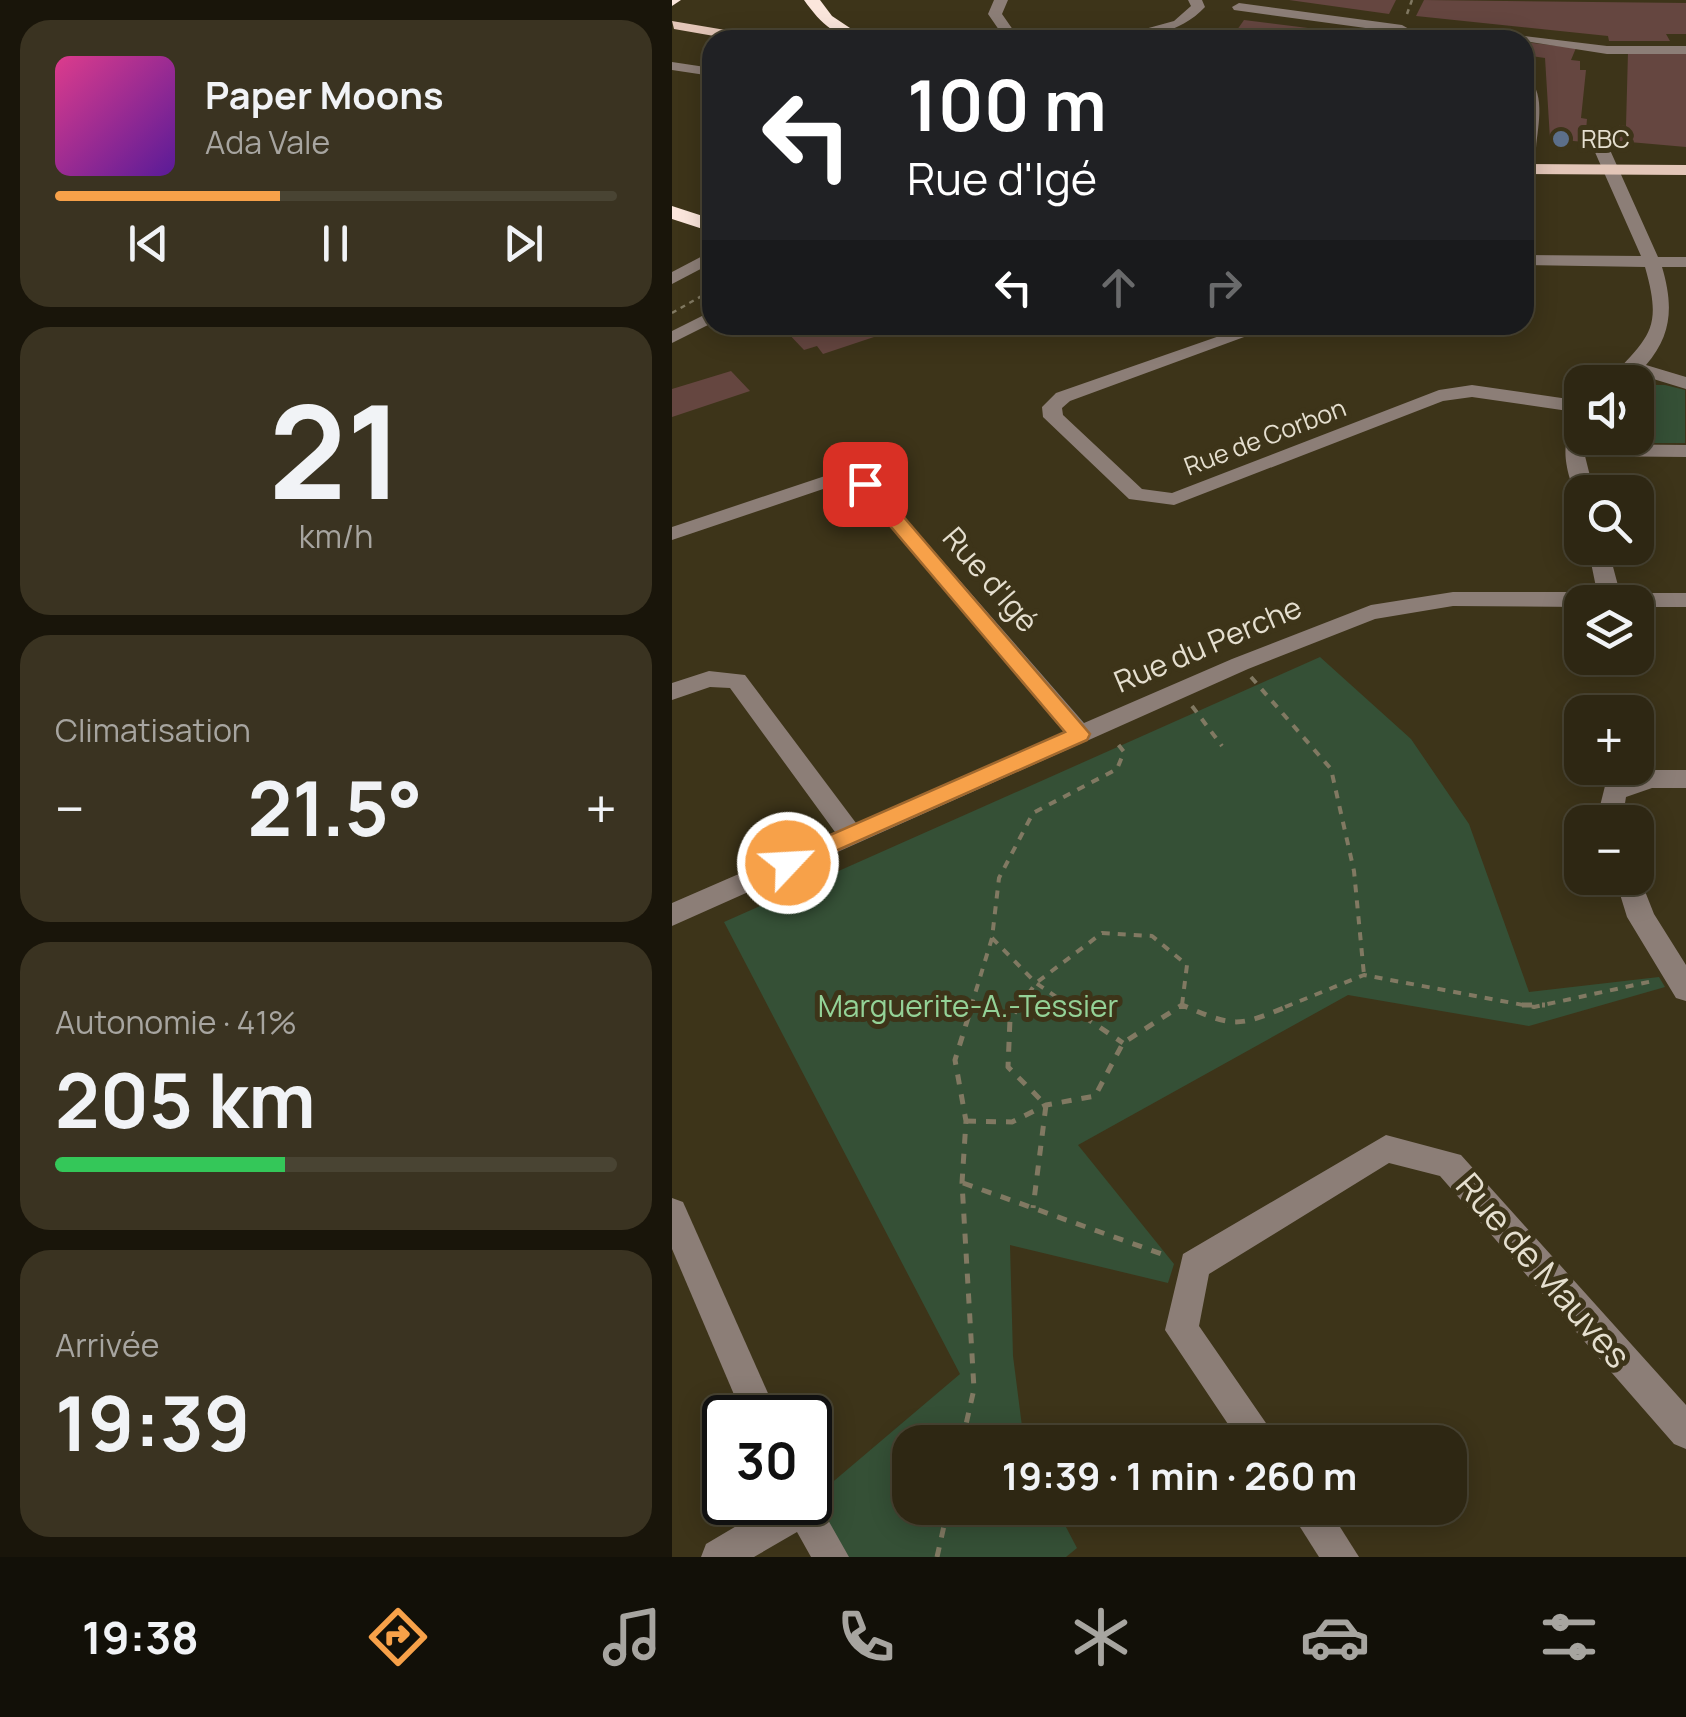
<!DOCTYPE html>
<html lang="fr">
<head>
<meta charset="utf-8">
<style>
  :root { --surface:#2e2713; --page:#3a3321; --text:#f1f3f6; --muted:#a7a5a0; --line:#494433; --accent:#f7a149 }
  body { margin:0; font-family:Manrope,sans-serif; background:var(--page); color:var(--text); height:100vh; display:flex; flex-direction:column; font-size:38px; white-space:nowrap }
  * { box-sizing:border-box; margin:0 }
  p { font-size:32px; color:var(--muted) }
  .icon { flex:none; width:55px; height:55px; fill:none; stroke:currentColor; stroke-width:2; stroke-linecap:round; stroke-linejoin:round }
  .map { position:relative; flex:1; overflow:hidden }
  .panel { display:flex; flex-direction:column; gap:20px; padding:20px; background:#19150a; width:672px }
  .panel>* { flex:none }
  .hud { position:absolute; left:30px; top:30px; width:832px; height:305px; border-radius:30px; box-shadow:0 5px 25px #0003,0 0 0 2px var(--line); background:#202124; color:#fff; overflow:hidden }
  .controls { position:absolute; left:892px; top:365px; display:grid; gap:20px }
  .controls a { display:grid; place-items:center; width:90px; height:90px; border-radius:20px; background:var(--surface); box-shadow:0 5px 25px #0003,0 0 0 2px var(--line); font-size:50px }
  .speed { position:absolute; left:30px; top:1395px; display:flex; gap:20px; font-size:50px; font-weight:700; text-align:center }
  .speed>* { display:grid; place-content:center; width:130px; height:130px; border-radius:50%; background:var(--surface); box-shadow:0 5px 25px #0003,0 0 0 2px var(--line); line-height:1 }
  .speed .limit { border:5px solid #111; border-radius:15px; background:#fff; color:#111 }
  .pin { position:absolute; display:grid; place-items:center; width:85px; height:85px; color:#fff; margin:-42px; border-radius:20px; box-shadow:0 5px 15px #0006 }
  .me { position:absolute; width:110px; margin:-55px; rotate:65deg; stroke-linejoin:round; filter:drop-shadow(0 0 8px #0008) }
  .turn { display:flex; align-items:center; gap:35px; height:210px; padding:0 40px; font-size:45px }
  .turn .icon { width:130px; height:130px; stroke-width:2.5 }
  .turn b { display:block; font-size:70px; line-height:85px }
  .lanes { display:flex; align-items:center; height:95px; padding:0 40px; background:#0003; justify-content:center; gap:50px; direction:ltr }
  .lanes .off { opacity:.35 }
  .big { font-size:75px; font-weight:700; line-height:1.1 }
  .panel .card { flex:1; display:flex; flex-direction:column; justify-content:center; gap:15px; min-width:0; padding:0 35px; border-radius:30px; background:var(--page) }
  .panel .dial { align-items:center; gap:0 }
  .dial b { font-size:130px; line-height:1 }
  .song { display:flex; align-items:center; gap:30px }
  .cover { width:120px; height:120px; border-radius:15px; background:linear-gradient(135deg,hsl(330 70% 55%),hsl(270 70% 35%)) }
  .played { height:10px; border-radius:5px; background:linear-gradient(90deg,var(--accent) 40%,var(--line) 40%) }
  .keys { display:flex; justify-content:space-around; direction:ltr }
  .heat { display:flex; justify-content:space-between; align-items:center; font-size:55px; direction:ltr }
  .charge { height:15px; border-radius:8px; background:linear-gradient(90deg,#34c759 41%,var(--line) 0) }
  .trip { position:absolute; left:220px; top:1425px; width:575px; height:100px; border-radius:30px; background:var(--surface); box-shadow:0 5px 25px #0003,0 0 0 2px var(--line); font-weight:700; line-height:100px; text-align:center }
  .dock { display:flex; height:160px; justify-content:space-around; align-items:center; background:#121008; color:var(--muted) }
  .dock .icon { width:70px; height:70px }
  .dock .current { color:var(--accent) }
  .dock b { font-size:45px; color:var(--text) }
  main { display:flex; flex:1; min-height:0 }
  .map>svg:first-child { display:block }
  .green { fill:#355036 }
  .building { fill:#654640 }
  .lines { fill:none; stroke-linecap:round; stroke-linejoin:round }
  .path-far2 { stroke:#817962; stroke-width:2.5; stroke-dasharray:5 5; stroke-linecap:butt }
  .path-far1 { stroke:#817962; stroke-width:4; stroke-dasharray:8 8; stroke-linecap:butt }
  .path { stroke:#817962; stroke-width:5; stroke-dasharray:10 10; stroke-linecap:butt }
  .minor { fill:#8c7e77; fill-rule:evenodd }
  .major { fill:#e3c6b8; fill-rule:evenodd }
  .highway { fill:#fbe6dc; fill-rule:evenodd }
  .route { fill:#f7a149; stroke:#a1692f; stroke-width:2.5 }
  .service-dot { fill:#5c6f8a; stroke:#3d3419; stroke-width:4 }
  .labels { text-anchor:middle; stroke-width:10; stroke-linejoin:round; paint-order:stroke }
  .far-poi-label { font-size:25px; fill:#e5dfcf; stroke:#3d3419; text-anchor:start }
  .far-street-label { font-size:25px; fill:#e5dfcf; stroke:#3d3419 }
  .street-label { font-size:30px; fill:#e5dfcf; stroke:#3d3419 }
  .park-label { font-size:30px; fill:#94d297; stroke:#3d3419 }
  .near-street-label { font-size:35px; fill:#e5dfcf; stroke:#3d3419 }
</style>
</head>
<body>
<main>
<section class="panel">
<div class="card">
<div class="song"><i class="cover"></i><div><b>Paper Moons</b><p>Ada Vale</p></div></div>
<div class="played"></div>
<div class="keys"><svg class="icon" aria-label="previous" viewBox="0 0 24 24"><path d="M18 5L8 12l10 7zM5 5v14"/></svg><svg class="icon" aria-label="pause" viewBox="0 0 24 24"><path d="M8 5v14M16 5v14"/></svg><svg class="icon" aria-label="next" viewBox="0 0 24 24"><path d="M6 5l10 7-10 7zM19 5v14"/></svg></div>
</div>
<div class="card dial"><b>21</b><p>km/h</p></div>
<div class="card"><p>Climatisation</p>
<div class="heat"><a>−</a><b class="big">21.5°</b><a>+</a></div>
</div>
<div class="card"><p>Autonomie · 41%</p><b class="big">205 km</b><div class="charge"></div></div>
<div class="card"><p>Arrivée</p><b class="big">19:39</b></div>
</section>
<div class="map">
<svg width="1014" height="1557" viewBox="0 0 1014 1557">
  <rect width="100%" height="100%" fill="#3d3419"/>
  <g class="green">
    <polygon points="973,385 993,385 1013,390 1013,443 948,443 936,438 965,438 965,388"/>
    <polygon points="648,657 739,739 797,824 857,992 987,977 993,987 857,1026 676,995 406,1145 502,1264 496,1283 338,1245 341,1356 352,1442 238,1442 238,1508 384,1508 405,1548 394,1557 159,1557 130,1508 288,1374 52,922"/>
  </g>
  <g class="building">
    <polygon points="617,0 724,0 717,14"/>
    <polygon points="752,0 1014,3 1014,34 994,34 998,41 937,41 936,36 744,16"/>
    <polygon points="572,20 716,38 716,40 558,40"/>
    <polygon points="852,42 904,48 899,60 908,61 908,70 914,70 909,118 915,119 913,142 878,139 873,58 852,55"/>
    <polygon points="956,52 1014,52 1014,147 946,141 947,125 954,126"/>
    <polygon points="100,325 218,325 223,330 151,354 145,346 132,350 113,330"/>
    <polygon points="59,371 78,391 0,417 0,389"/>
  </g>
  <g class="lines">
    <g class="path-far2">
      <polyline points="735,14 740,0"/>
      <polyline points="0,313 40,290"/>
    </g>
    <g class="path-far1">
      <polyline points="579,677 659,769 682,871 692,975"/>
      <polyline points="520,706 550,746"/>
      <polyline points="320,938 364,983 399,1007"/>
      <polyline points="299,1007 320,938 327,878 361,813 445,769 452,752 442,739"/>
      <polyline points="347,1007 364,983 430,933 480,936 515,965 510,1005"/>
      <polyline points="507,1007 515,1007"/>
      <polyline points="613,1007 692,975 862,1007 981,981"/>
    </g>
    <g class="path">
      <polyline points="348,1005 338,1019 336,1067 374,1105 361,1208"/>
      <polyline points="395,1005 451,1043"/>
      <polyline points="850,1005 873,1005"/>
      <path d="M294,1121L340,1122L374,1105L423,1096L451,1043L510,1005C564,1028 565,1027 619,1005"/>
      <polyline points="291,1183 498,1257"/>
      <polyline points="290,1442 302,1389 290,1183 294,1121 283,1060 300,1005"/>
      <polyline points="265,1557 276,1508"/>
    </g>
    <g class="minor">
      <polygon points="322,0 336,0 330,14 348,40 334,40 316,14"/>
      <path d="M516,0H530L533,7C508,34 469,40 433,40L502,21L519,6Z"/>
      <polygon points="567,3 730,25 737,29 735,40 721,40 723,32 562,10 560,7"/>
      <polygon points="852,36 935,46 1014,46 1014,54 935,54 845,40"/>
      <polygon points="0,62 40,68 40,76 0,70"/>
      <path d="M852,75C875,89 866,125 864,148L856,153L852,152Z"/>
      <path d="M930,145L938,150L986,257H1014V267H990C1001,304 1001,334 974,365L1014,377V389L965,374L956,382H936C975,336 992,333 973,267L852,265V255L969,256L922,150Z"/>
      <polygon points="40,251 40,263 0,284 0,272"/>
      <polygon points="40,311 40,323 0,343 0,331"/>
      <polygon points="579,325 605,325 398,401 390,408 391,415 470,489 500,493 767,390 800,385 910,401 910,413 800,397 771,401 502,505 457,499 371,417 370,407 384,393"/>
      <path d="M910,422V438H916L914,444L1014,445V457L913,456L922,492L905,496C895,477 883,432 910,422Z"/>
      <polygon points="159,474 200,480 412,723 560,659 699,605 781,592 925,592 916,548 936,548 948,593 1014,593 1014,607 965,607 965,602 910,602 910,607 781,606 703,619 576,669 0,926 0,903 163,832 58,688 38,687 0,700 0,683 37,671 73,675 184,823 392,732 187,489 160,486 0,540 0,527"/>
      <polygon points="979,770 1014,770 1014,788 980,788 954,797 950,822 924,822 933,786"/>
      <polygon points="965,871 982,914 1014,965 1014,1001 1004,998 955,917 943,878 965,878"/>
      <polygon points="714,1135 789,1155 1014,1405 1014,1449 1002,1444 768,1176 717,1163 537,1274 527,1326 607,1442 568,1442 493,1330 511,1254"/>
      <polygon points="0,1198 11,1202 107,1418 72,1418 0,1249"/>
      <polygon points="138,1488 177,1557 139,1557 125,1532 82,1557 29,1557 34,1544 105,1502 138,1502"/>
      <polygon points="616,1508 656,1508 687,1557 647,1557"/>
    </g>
    <g class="major">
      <polygon points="0,21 89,36 96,40 65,40 2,29"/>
      <polygon points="852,164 1014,165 1014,175 852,174"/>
    </g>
    <g class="highway">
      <polygon points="0,0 9,0 0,6"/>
      <path d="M132,0H148L160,16L196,40C166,40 149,24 132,0Z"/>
      <polygon points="0,206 40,219 40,232 0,219"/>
    </g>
  </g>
  <polygon class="route" points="193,479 200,480 418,734 415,740 116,872 104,863 108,857 393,732 186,488 184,484"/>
  <circle class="service-dot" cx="889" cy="139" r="10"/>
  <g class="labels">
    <g class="far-poi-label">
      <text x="909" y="148">RBC</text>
    </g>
    <g class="far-street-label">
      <text transform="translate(593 437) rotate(-21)" y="9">Rue de Corbon</text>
    </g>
    <g class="street-label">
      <text transform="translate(318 580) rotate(49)" y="10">Rue d'Igé</text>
      <text transform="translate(536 645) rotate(-23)" y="10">Rue du Perche</text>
    </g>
    <g class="park-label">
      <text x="296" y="1017">Marguerite-A.-Tessier</text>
    </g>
    <g class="near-street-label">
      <text transform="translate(871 1271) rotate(49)" y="12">Rue de Mauves</text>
    </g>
  </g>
</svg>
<div class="controls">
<a><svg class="icon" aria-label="sound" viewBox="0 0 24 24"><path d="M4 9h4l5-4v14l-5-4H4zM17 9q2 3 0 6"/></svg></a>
<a><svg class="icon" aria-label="search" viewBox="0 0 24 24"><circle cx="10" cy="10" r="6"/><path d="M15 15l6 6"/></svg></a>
<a><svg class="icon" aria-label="layers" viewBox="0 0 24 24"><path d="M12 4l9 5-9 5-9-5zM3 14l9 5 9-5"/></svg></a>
<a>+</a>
<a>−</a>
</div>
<div class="speed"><div class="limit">30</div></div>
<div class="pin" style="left:193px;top:484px;background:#d93025"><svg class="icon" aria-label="arrive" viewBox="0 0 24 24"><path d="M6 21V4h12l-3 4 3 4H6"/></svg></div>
<svg class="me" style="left:116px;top:863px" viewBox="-20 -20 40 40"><circle r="17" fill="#f7a149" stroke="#fff" stroke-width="3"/><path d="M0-11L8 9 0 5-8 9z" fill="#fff"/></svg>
<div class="trip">19:39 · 1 min · 260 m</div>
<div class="hud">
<div class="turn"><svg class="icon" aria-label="left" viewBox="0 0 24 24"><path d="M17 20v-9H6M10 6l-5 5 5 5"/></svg><div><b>100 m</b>Rue d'Igé</div></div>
<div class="lanes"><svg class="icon" aria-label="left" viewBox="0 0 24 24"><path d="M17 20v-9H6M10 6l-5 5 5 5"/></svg><svg class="icon off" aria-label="ahead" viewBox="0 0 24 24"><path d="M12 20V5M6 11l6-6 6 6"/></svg><svg class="icon off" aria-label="right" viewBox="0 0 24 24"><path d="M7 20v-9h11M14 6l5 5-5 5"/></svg></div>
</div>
</div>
</main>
<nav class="dock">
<b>19:38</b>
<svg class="icon current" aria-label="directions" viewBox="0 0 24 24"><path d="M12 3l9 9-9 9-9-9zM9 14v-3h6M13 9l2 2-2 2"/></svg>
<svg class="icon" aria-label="music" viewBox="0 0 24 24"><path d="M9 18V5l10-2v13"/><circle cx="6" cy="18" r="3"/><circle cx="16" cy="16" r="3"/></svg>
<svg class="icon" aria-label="phone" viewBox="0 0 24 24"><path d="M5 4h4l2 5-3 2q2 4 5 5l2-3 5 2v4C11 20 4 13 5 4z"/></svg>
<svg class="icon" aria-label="climate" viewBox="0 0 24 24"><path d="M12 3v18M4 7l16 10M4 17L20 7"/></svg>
<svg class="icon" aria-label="car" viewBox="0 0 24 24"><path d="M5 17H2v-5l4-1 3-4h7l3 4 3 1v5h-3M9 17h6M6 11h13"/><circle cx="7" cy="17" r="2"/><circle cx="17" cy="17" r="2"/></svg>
<svg class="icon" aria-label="filters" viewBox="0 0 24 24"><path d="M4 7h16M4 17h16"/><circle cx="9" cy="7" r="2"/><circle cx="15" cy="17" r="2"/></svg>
</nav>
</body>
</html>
